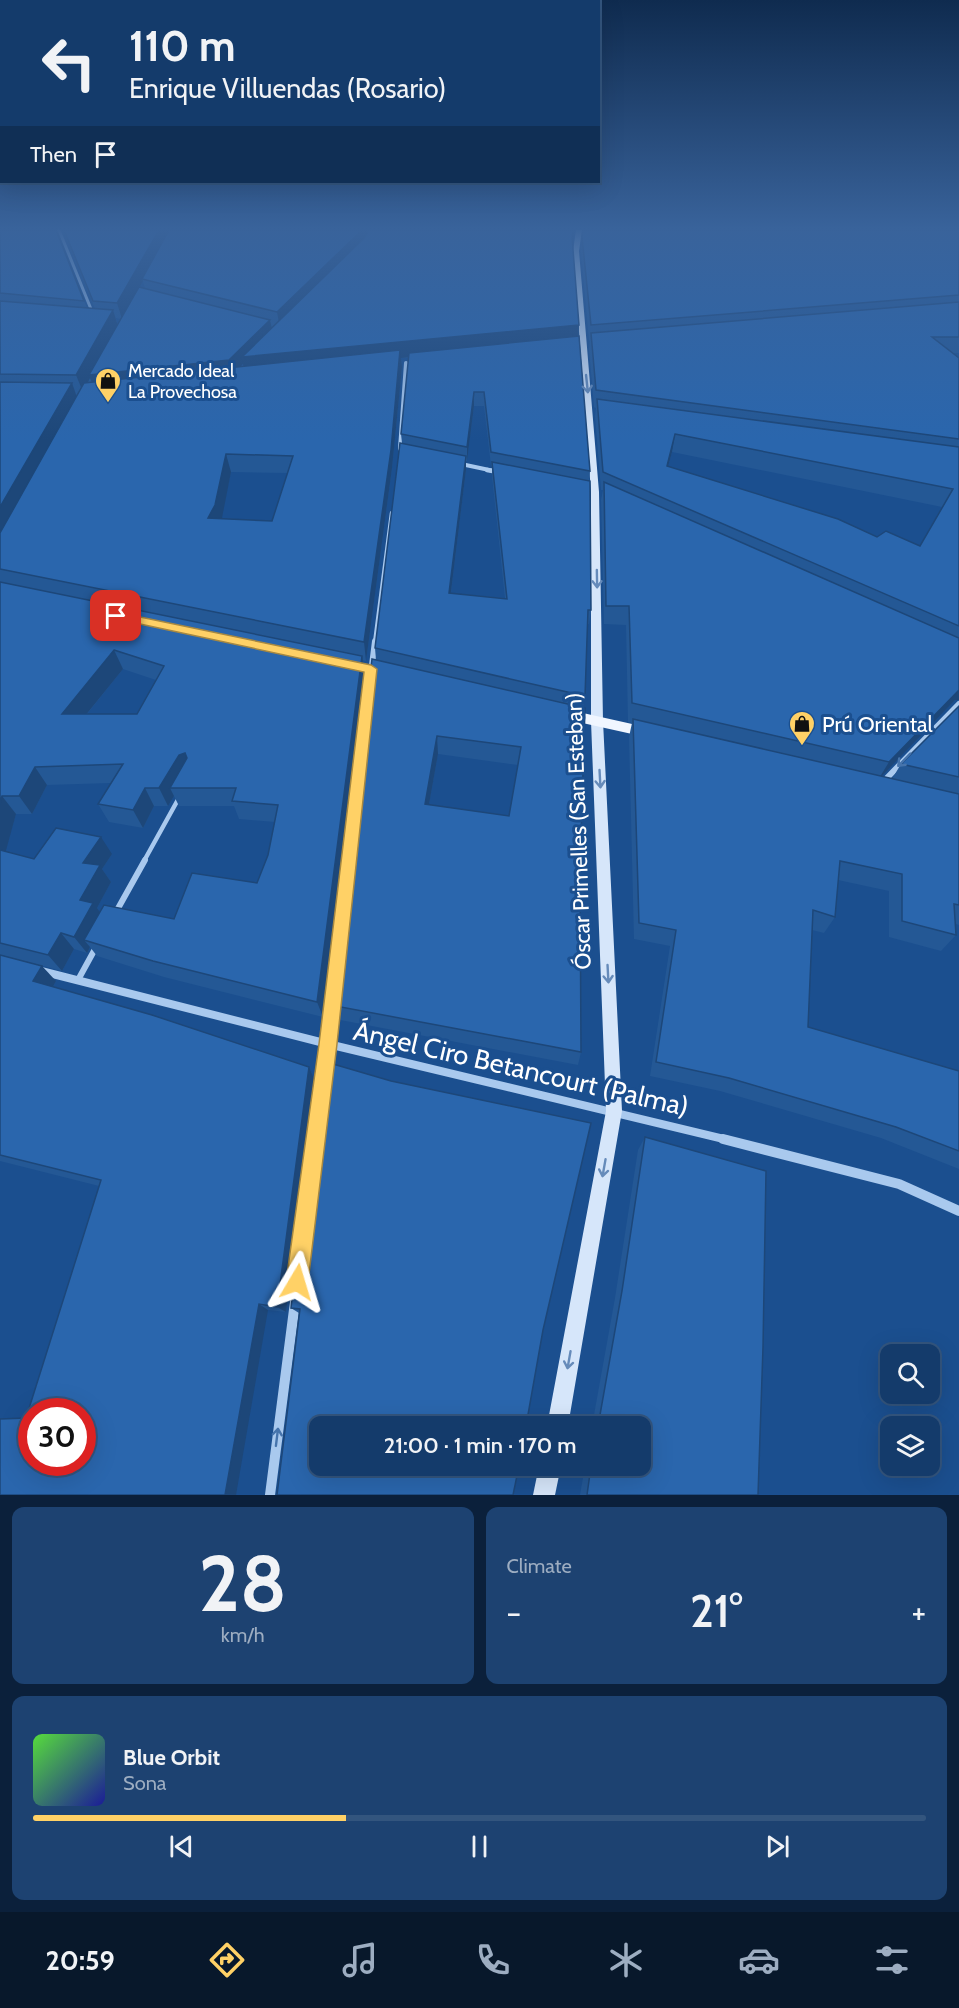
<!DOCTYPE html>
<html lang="en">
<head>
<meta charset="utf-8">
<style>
  :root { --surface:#143b6b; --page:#1d4271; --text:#f1f3f6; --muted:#9dadc1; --line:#33557e; --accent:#ffd166 }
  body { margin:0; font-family:Cabin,sans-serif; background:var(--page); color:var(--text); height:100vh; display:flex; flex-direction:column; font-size:22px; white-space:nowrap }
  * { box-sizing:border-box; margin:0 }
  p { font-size:20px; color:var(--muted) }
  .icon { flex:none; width:33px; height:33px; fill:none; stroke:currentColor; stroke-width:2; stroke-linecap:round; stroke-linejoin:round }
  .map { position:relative; height:1495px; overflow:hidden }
  .panel { display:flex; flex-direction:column; gap:12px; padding:12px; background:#0b203b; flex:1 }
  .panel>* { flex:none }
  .banner { position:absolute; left:0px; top:0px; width:600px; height:183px; box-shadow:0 6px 24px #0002,0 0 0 2px var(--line); background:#143b6b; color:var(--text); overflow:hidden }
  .tools { position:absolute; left:880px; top:1344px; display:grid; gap:12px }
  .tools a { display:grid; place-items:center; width:60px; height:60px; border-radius:12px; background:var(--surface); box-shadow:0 6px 24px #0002,0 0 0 2px var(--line); font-size:30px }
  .speed { position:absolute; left:18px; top:1398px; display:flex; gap:12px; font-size:30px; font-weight:700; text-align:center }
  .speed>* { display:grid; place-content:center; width:78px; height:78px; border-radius:50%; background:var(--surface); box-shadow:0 6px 24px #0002,0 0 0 2px var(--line); line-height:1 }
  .speed .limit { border:9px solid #d22; background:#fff; color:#111 }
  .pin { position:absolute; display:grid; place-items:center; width:51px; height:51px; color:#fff; margin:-26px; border-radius:12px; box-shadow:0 3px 9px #0006 }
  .me { position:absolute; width:66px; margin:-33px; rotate:7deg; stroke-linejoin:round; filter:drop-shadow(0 0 4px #0008) }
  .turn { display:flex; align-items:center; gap:21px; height:126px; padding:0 30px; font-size:27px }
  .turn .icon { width:78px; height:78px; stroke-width:2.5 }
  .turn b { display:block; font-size:42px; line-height:51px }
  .then { display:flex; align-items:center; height:57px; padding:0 30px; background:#0003; gap:12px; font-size:22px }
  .big { font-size:45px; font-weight:600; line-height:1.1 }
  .panel .card { flex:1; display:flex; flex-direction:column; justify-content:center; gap:9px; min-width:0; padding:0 21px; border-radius:12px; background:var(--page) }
  .panel .dial { align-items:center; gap:0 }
  .dial b { font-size:78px; line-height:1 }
  .song { display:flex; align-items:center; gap:18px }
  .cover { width:72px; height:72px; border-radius:9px; background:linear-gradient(135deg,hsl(110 70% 55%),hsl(240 70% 35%)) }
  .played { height:6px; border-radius:3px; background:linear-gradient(90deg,var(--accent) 35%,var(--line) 35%) }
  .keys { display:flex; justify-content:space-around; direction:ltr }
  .heat { display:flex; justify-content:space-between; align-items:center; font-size:33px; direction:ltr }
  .panel .tiles { flex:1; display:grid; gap:12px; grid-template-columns:1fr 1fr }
  .card:last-child { grid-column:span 2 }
  .trip { position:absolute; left:309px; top:1416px; width:342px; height:60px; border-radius:12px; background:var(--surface); box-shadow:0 6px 24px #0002,0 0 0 2px var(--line); font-weight:600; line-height:60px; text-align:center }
  .dock { display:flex; height:96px; justify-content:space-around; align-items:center; background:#08182b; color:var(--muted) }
  .dock .icon { width:42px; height:42px }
  .dock .selected { color:var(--accent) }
  .dock b { font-size:27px; color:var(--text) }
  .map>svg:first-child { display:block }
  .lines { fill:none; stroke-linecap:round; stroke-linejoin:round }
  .service-far1 { stroke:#a9c9ee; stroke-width:4.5 }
  .service { stroke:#a9c9ee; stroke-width:6 }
  .minor-far5 { stroke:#a9c9ee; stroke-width:3 }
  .minor-far4 { stroke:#a9c9ee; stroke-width:4 }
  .minor-far3 { stroke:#a9c9ee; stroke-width:4.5 }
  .minor-far2 { stroke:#a9c9ee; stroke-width:6 }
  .minor-far1 { stroke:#a9c9ee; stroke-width:8 }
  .minor { stroke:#a9c9ee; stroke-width:10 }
  .secondary { fill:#d6e6fa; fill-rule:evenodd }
  .primary { fill:#f0f6ff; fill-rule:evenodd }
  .wall { fill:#245895; fill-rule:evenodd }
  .shaded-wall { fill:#1d4779 }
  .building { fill:#2a66ad; stroke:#1d4779; stroke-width:1.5; fill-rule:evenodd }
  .oneway { stroke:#668bba }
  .oneway2 { stroke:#4674ac }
  .route { fill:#ffd166; stroke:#a68842; stroke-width:1.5 }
  .labels { text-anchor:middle; stroke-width:6; stroke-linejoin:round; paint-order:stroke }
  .far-poi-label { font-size:18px; fill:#fff; stroke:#1b4f8f; text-anchor:start }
  .poi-label { font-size:22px; fill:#fff; stroke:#1b4f8f; text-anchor:start }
  .street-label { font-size:22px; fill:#fff; stroke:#1b4f8f }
  .near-street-label { font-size:27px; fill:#fff; stroke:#1b4f8f }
</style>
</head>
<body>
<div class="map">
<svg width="959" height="1495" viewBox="0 0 959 1495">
  <rect width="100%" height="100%" fill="#1b4f8f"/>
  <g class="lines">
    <polyline class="service-far1" points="144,861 180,796"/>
    <g class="service">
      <polyline points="116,912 145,860"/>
      <polyline points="78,980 95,949"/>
    </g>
    <polyline class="minor-far5" points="59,230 93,314"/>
    <g class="minor-far4">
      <polyline points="400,449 406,363"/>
      <polyline points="461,464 494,471"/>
    </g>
    <g class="minor-far3">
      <polyline points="487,470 498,472"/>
      <polyline points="375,643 392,513"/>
    </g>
    <g class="minor-far2">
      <polyline points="364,729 375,641"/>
      <polyline points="882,783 959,704"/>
    </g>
    <g class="minor-far1">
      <polyline points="41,971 328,1044 728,1140"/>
      <polyline points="323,1078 332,1004"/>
    </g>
    <g class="minor">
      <polyline points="723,1139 899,1184 959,1211"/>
      <polyline points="270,1495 295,1302"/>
    </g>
    <g class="secondary">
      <polygon points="576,230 582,230 579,251 599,492 603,721 622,1111 568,1426 547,1426 606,1111 591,721 591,492 573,251"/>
      <polygon points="539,1466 561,1466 555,1495 533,1495"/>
    </g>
    <polygon class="primary" points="565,709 650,728 655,729 657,733 655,737 650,738 560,718 558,714"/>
  </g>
  <g class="wall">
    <path d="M0,230H56L87,308L95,309L63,230H575L572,244L579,325L578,336L590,471L589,481L591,610L589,624H587L585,696L583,708L580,869L581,1052L578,1065L335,1019L330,1005L376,660L375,648L402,443L401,434L409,358H401L402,367L392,468L366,661L362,660L365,675L323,1017L164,977L97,956L90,947L87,953L74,949L62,971L1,955L56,981L53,987L309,1067L315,1081L286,1312L268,1310L26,1418L99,1186L0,1161ZM143,281L145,289L139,288ZM116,318L121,319L118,325ZM474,406H484L491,466L492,467V476L505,598L451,593L466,470V461H467ZM231,472L288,473L272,521L221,518ZM123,669L156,680L137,714H87ZM438,754L518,765L509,816L429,804ZM111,783L98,804L109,822L143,828L154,806H168L174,796L179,806H234L239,819L275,822L268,855L257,883L174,919L100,912L97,908L111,882L102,869L112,854L34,859L5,852L16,814H32L47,785Z"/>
    <path d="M583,230H959V353H952L959,358V700H955L881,776L892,779L901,764L959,706V925L956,924V935L941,951L889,937V891L838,880L835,917L824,933L812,930L808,1027L959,1071V1169L881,1138L720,1091L650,1076L670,946L634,939L629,737L632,723L628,722L626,625L604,624L601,500L603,490H601L595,416L596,408L594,407L589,349L590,340L589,341L581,251ZM672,452L942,507L920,546L877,537L668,466Z"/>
    <polygon points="332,1074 299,1313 291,1308"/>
    <polygon points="645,1137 758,1495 580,1495 585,1466 640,1466 640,1426 592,1426 615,1298 638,1150"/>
  </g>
  <g class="shaded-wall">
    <polygon points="159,230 170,230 142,279 143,281 122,319 117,303"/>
    <polygon points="360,230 369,230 360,248 280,328 277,312"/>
    <polygon points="573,230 575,230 571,251 572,237"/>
    <polygon points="113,310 118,326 270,320 273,334 579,325 578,341 401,358 402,367 392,468 366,661 364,642 391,450 245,374 243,364 232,375 95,390 90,378 83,392 76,375"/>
    <polygon points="72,383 78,400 0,542 0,507"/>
    <polygon points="474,392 474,406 467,461 467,447"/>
    <polygon points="675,434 672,452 663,484 667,466"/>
    <polygon points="226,454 231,472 221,523 208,518"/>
    <polygon points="466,456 466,470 449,608 449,593"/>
    <polygon points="114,650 123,669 72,732 62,714"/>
    <polygon points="362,656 365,675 323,1017 317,1002"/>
    <polygon points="959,690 959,700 955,700 878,780 889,762"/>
    <polygon points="437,736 438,754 426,821 425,804"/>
    <polygon points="185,753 193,771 170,788 174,796 168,806 159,788 179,755"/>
    <polygon points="35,767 47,785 32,814 19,796"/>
    <polygon points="145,788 154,806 143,828 133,810"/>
    <polygon points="2,796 16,814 2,865 0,863 0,804"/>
    <polygon points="101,837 112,854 102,869 111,882 97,908 105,919 84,940 90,947 87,953 74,937 80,900 83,863"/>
    <polygon points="61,933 74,949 62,971 48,955"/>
    <polygon points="42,966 56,981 48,996 33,981"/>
    <polygon points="309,1067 315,1081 286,1312 277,1307"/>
    <polygon points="259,1304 268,1310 236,1495 225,1495"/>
  </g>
  <g class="building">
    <polygon points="0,230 56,230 84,301 0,293"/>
    <polygon points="64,230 159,230 117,303 93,301"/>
    <polygon points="169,230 360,230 358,234 277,312 142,279"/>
    <polygon points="369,230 573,230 572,237 579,325 242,357 364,238"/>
    <polygon points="583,230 959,230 959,295 591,325 582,237"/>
    <polygon points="139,287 270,320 229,360 89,375"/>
    <polygon points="0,301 113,310 76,375 0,374"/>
    <polygon points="959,302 959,337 932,337 959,358 959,439 596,390 591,333"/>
    <polygon points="579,336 590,471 491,452 484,392 474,392 467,447 401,434 409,353"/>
    <path d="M400,350L391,450L364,642L0,569V533L84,383ZM226,454L293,456L272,521L208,518L215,505Z"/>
    <polygon points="0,382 72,383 0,507"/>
    <path d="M597,399L959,447V626L603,472ZM675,434L953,489L920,546L886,531L877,537L838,519L667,466Z"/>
    <polygon points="400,443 466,456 449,593 507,599 492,462 590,481 591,610 588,610 585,696 375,648"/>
    <polygon points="604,482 959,638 959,690 889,762 632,703 629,606 606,606"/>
    <path d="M0,582L362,656L317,1002L153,961L84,940L104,905L174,919L192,873L257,883L268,855L278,805L232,801L236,788H170L187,758L185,753L179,755L159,788H145L133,810L98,804L123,764L35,767L19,796H2L0,804ZM114,650L164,666L137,714H62Z"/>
    <path d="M372,659L585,708L580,869L581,1052L330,1005ZM437,736L521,747L509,816L425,804Z"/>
    <polygon points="959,706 959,777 901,764"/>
    <polygon points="633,719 959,794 959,905 954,904 956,935 902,921 902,874 840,861 835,917 813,910 808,1027 959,1071 959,1151 896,1127 729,1078 656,1062 676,930 639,923"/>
    <polygon points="56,828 101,837 83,863 100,865 80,900 93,903 74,937 61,933 48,955 0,943 0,850 34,859"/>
    <path d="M0,955L42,966L33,981L152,1015L309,1067L277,1307L259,1304L225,1495H0V1419L26,1418L101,1180L0,1155ZM32,1412H82V1462H32Z"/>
    <polygon points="333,1064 391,1081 591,1123 543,1330 526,1426 320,1426 320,1466 519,1466 513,1495 277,1495 300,1309 291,1308 320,1070 332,1074"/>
    <polygon points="645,1137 766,1171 763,1347 758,1495 587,1495 591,1466 640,1466 640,1426 598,1426 622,1291"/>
  </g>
  <defs><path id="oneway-shaft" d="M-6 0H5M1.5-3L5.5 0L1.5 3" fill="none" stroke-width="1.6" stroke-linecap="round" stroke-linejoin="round" transform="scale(1.5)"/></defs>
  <g class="oneway">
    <use href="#oneway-shaft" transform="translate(587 384) rotate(84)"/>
    <use href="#oneway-shaft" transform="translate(597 579) rotate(89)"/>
    <use href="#oneway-shaft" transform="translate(600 779) rotate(87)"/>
    <use href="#oneway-shaft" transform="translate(608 974) rotate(87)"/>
    <use href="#oneway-shaft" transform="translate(604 1168) rotate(100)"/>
    <use href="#oneway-shaft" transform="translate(569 1360) rotate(100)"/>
  </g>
  <g class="oneway2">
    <use href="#oneway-shaft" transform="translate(904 760) rotate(134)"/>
    <use href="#oneway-shaft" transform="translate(277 1437) rotate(-83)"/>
  </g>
  <linearGradient id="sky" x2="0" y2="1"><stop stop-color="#0f2b4f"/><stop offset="0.52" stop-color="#39639b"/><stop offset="1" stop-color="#39639b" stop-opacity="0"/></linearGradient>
  <rect width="959" height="440" fill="url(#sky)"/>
  <polygon class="route" points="116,612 371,665 377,669 337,1044 308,1282 305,1289 297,1292 290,1289 286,1282 319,1044 364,672 112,618 110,616"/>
  <defs>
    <symbol id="shop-pin" viewBox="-11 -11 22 30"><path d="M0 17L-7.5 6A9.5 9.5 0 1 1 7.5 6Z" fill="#ffd166" stroke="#1b4f8f"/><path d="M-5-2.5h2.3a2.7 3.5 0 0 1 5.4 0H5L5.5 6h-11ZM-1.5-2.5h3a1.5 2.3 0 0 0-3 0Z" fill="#111"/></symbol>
  </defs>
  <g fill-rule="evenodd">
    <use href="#shop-pin" x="93" y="366" width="30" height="40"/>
    <use href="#shop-pin" x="787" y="709" width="30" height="40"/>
  </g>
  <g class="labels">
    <g class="far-poi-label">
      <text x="128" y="377">Mercado Ideal<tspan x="128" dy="21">La Provechosa</tspan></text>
    </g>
    <g class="poi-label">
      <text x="822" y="732">Prú Oriental</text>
    </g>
    <g class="street-label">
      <text transform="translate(578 831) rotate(-92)" y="8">Óscar Primelles (San Esteban)</text>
    </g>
    <g class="near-street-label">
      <text transform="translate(521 1069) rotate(13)" y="9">Ángel Ciro Betancourt (Palma)</text>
    </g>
  </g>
</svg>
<div class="tools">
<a><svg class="icon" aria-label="search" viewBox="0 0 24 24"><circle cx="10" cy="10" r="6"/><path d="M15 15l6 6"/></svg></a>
<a><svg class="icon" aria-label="layers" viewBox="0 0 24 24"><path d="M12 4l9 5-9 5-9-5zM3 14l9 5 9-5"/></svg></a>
</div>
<div class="speed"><div class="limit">30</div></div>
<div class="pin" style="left:116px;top:616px;background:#d93025"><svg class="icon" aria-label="arrive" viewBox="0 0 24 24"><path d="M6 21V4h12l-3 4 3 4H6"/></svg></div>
<svg class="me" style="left:297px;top:1282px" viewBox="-20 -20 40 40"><path d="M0-17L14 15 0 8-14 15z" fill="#ffd166" stroke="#fff" stroke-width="4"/></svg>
<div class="trip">21:00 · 1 min · 170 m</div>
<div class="banner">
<div class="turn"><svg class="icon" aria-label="left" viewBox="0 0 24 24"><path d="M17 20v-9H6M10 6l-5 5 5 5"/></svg><div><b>110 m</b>Enrique Villuendas (Rosario)</div></div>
<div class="then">Then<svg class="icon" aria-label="arrive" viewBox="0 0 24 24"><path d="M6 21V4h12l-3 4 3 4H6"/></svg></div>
</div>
</div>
<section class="panel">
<div class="tiles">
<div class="card dial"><b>28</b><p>km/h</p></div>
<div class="card"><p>Climate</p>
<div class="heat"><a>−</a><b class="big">21°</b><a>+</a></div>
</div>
<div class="card">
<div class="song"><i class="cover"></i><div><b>Blue Orbit</b><p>Sona</p></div></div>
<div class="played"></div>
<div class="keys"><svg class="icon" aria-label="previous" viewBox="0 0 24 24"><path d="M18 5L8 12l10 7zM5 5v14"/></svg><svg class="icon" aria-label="pause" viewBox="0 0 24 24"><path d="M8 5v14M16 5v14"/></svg><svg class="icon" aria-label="next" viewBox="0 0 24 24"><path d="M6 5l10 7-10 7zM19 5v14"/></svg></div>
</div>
</div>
</section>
<nav class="dock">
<b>20:59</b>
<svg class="icon selected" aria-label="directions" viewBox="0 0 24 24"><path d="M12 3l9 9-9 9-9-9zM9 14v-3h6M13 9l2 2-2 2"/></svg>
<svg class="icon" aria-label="music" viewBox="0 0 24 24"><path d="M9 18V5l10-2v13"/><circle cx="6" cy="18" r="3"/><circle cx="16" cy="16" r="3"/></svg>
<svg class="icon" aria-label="phone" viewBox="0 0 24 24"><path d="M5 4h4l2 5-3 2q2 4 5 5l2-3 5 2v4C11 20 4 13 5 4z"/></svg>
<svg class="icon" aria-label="climate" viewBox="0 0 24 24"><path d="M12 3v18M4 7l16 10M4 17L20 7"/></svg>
<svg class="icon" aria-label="car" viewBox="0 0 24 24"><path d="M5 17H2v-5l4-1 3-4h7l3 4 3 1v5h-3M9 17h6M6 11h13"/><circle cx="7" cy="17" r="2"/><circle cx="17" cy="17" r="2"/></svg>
<svg class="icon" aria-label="filters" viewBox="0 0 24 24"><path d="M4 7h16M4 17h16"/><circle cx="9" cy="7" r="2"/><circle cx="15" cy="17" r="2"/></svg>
</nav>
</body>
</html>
